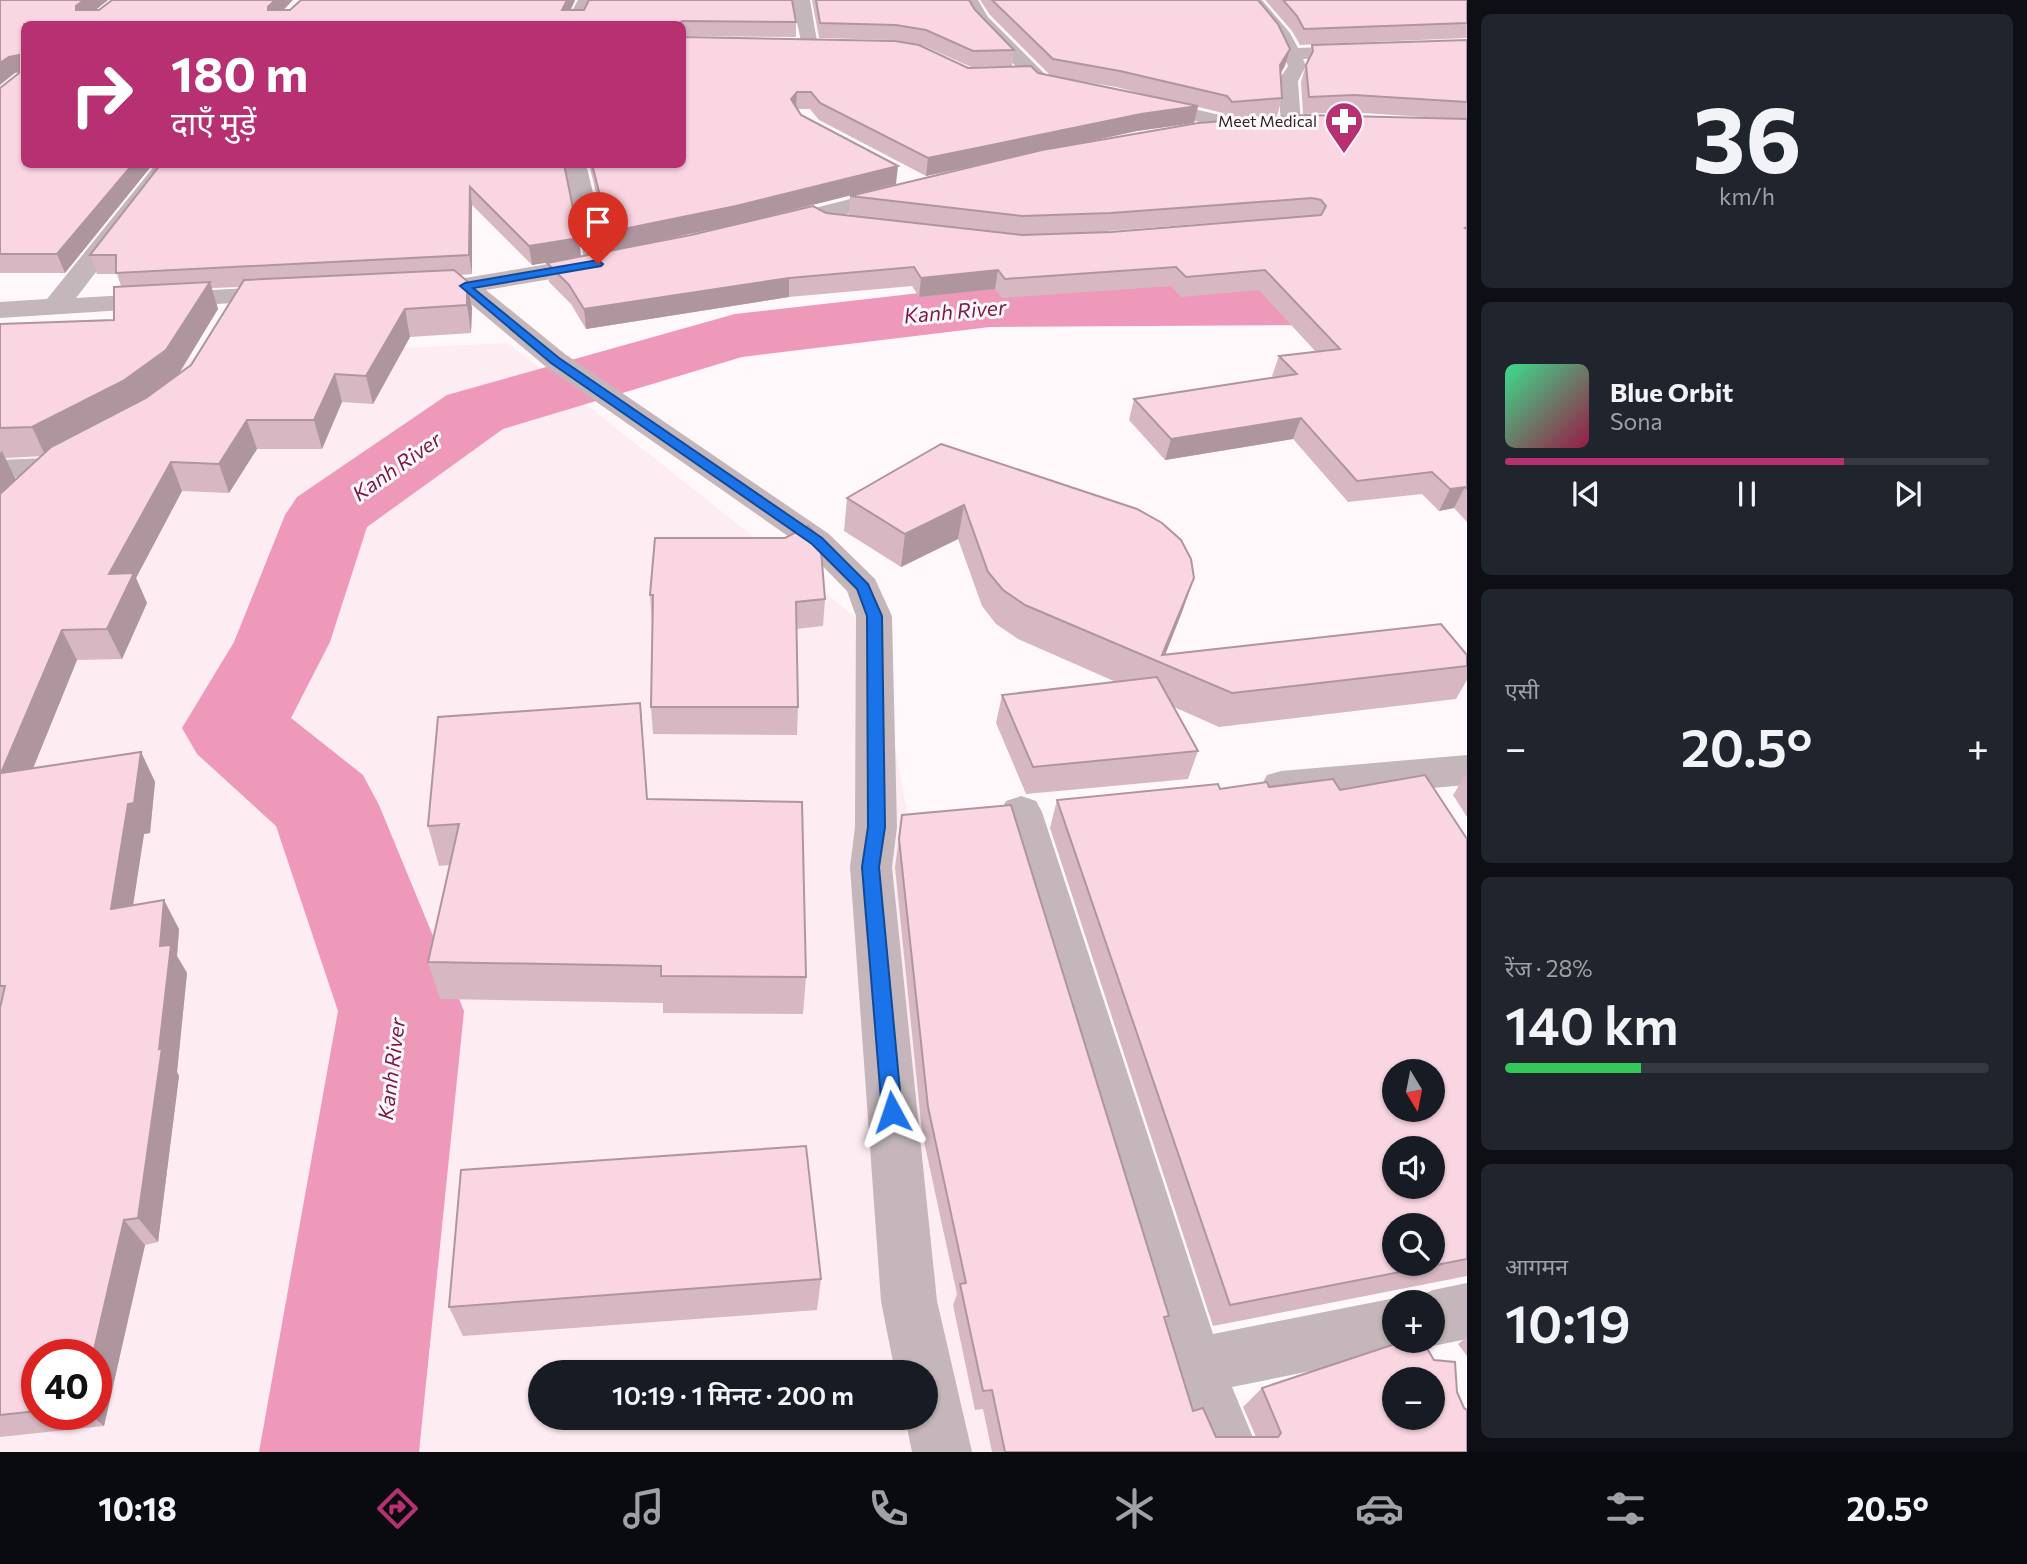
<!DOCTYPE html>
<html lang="hi">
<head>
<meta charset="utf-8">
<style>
  :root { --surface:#171b24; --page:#20242c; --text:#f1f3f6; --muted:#9ea1a6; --line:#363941; --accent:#b73071 }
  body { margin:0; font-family:Commissioner,"Noto Sans Devanagari",sans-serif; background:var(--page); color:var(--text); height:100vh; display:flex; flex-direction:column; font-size:26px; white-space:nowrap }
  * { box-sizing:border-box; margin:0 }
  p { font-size:23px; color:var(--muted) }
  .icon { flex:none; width:38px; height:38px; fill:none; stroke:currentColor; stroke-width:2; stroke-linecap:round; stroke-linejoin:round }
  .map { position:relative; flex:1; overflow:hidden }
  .side { display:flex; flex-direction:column; gap:14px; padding:14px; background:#0d0f14; width:560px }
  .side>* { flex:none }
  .top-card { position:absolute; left:21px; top:21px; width:665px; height:147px; border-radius:10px; box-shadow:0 2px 5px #0004; background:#b73071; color:#fff; overflow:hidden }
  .needle { width:46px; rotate:170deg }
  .buttons { position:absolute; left:1382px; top:1059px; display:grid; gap:14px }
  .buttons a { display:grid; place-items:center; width:63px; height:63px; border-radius:50%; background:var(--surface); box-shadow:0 2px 5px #0004; font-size:35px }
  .speed { position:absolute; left:21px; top:1339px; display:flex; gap:14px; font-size:35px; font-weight:700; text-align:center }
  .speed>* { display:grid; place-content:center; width:91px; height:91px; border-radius:50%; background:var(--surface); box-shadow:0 2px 5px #0004; line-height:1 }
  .speed .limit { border:10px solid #d22; background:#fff; color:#111 }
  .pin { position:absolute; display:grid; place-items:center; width:60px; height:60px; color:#fff; margin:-72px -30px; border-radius:50% 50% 50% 0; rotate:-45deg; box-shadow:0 0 7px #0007 }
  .pin .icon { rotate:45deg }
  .me { position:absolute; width:77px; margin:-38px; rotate:355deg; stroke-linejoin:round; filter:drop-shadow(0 0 5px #0008) }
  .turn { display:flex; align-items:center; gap:24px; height:147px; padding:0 35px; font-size:32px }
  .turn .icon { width:91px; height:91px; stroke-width:2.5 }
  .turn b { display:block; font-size:49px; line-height:60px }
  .big { font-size:52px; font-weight:600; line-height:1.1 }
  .side .tile { flex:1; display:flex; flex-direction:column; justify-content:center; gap:10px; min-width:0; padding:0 24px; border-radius:10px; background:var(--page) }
  .side .dial { align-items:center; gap:0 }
  .dial b { font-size:91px; line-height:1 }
  .song { display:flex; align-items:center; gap:21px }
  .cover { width:84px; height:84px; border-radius:10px; background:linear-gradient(135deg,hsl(150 70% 55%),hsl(340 70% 35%)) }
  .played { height:7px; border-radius:4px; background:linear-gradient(90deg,var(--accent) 70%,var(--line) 70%) }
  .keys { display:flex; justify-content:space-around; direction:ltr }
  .heat { display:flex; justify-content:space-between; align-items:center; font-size:38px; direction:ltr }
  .charge { height:10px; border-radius:5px; background:linear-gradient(90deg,#34c759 28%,var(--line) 0) }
  .trip { position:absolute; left:528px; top:1360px; width:410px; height:70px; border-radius:35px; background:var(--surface); box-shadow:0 2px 5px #0004; font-weight:600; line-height:70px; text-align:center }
  .dock { display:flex; height:112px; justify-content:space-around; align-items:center; background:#090b0e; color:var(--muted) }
  .dock .icon { width:49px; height:49px }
  .dock .active { color:var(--accent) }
  .dock b { font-size:32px; color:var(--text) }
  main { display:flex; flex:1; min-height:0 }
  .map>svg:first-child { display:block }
  .built { fill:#fdecf1; fill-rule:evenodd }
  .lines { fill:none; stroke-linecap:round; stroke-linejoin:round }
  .river { fill:#ee99b9; fill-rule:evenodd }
  .minor { fill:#c4b6ba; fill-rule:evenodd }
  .wall { fill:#d7b8c2; fill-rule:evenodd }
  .shaded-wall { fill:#af969e }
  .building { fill:#fad6e2; stroke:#af969e; stroke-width:2; fill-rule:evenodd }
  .route { fill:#1a73e8; stroke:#114b97; stroke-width:2 }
  .labels { text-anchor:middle; stroke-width:6; stroke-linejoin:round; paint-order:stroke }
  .far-poi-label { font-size:16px; fill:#312529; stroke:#fff8fa; text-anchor:end }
  .water-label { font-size:21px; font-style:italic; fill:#7a1848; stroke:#fff8fa }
</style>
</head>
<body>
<main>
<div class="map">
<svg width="1467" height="1452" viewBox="0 0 1467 1452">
  <rect width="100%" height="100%" fill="#fff8fa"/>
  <path class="built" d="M508,343L872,630L989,1234L1027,1452H0V367ZM37,1354H96V1414H37ZM541,1372H926V1418H541Z"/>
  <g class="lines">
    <polygon class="river" points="1467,282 1467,324 990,327 742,357 503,429 367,527 330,642 291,718 363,775 379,805 464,1011 419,1452 259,1452 338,1011 276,826 197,754 182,728 234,642 285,515 297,497 447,395 735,314 990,285"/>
    <g class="minor">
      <polygon points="578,0 596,0 583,24 565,24"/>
      <polygon points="792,0 810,0 817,41 861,43 863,47 861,51 803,50"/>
      <polygon points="960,0 978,0 988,17 1049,78 1079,84 1082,88 1079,92 1072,94 1036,87 975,24"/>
      <polygon points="1244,0 1262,0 1290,33 1298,48 1467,41 1467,53 1303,59 1306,66 1298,81 1301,124 1298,128 1284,128 1281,124 1278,81 1288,66 1276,38"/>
      <polygon points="1145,98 1251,122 1254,126 1251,130 1244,132 1138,108 1135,104 1138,100"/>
      <polygon points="156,164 179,164 76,298 284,286 293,289 297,294 293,299 0,318 0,302 47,299"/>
      <polygon points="564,164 586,164 609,258 613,263 610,268 598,271 486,290 565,354 829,534 875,579 892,616 897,827 892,867 937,1301 972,1452 912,1452 905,1418 926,1418 926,1372 895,1372 881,1301 850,867 855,827 856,616 847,591 805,548 545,366 459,294 415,297 406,294 402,289 406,284 465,278 584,258"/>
      <polygon points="901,186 909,188 912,193 909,198 776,232 768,230 764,225 768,220"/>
      <polygon points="52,458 63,460 67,467 63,474 0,478 0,460"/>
      <polygon points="1467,755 1467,785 1281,801 1267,797 1261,786 1267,775 1281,771"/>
      <polygon points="1021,796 1036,801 1042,812 1213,1334 1395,1298 1405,1302 1395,1302 1395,1340 1417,1340 1415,1346 1395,1354 1232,1387 1259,1452 1199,1452 1166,1366 1000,812 1006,801"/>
      <polygon points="1467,1283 1467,1339 1433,1346 1420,1340 1433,1340 1433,1302 1412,1302 1413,1298 1433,1290"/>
    </g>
  </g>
  <g class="wall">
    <polygon points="0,0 108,0 95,10 290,10 301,0 575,0 571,10 796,22 796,37 682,36 682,24 24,24 24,164 153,164 65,273 0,273 0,88 19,73 19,72 15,73"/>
    <polygon points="812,0 969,0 975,10 1014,50 1012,66 971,67 924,46 894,40 819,38"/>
    <path d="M980,0H1258L1285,66L1281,73L1282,98L1277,116L1227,119L1223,113L1198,107L1194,123L1137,131L1087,142L1456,119L1348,112L1303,114L1301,82L1312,45L1467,40V522L1454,508L1439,511L1422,494L1348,502L1293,439L1165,460L1129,420L1134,399L1274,378L1272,376L1279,356L1316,352L1259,290L1181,297L1171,286L1002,298L995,289L919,297L912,286L789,297L586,329L571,304L549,282L547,263L555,261L532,265L472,205V274L460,275L467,281L472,308L471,333L410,337L373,404L342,402L322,449H257L229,493L182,491L136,578L147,603L122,659L77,660L33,768L141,752L155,782L150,833L144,834L133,905L179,929L177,956L187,973L177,1072L179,1076L158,1242L145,1245L104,1426L0,1437V324L114,320L121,286L117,274H97L90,255L564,164L579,238L581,256L610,250L589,164H682V37L968,68L1038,73L1050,75L990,15ZM1056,77L1116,87L1163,99ZM798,109H810L819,120L926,176L987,163L850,196L849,215L826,213L752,220L896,184L801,115ZM1238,221L1111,232L1107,231ZM723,227L691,235L674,237ZM240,287L191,365L179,374L218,309L212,288ZM42,456L16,479L5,458ZM37,1354L96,1414H37Z"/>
    <polygon points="1265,0 1467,0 1467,38 1300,45 1292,31"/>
    <polygon points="941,444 1194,578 1182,612 1165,654 1467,655 1467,680 1456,699 1219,727 1174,707 1198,751 1188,779 1026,794 996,723 1002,695 1116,682 1018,639 996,624 982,606 958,539 901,567 844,531 847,498"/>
    <polygon points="650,595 825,599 823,626 796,629 798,707 797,735 653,734 651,707 652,623"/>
    <polygon points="1467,773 1467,817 1453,795"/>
    <polygon points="1269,787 1340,790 1467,839 1467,1276 1213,1326 1050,828 1057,800 1220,789"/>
    <polygon points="647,799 806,977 803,1014 663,1013 663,1003 440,999 428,962 450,865 439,866 428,826"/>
    <polygon points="902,815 1169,1316 1166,1322 1193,1411 1216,1437 1256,1437 1243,1407 1262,1388 1434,1360 1457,1392 1467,1452 992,1452 983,1409 975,1410 953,1305 957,1294 922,1132 895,867"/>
    <polygon points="821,1279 817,1310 463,1336 449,1307"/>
    <polygon points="1467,1337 1467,1356 1458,1344"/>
  </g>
  <g class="shaded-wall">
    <polygon points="84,0 108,0 81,22 76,10 76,6"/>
    <polygon points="275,0 293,0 272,22 268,7"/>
    <polygon points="567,0 575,0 564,24 562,10"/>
    <polygon points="1290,49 1285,66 1275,81 1280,65"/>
    <polygon points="19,55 24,71 15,73 0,85 0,63 9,57"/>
    <polygon points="797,92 796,109 791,99"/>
    <polygon points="1198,106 1194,123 1137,131 926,176 928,158 1141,114"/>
    <polygon points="133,164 153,164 65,273 57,254"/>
    <polygon points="898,166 896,184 736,224 610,251 609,232"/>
    <polygon points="470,187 472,205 472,274 469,255"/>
    <polygon points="579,238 581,257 532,265 529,246"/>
    <polygon points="998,270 995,289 919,297 921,278"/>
    <polygon points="789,278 789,297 586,329 584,309"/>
    <polygon points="467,281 472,308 471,333 467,305"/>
    <polygon points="210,282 218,309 176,378 135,410 45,455 32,427"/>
    <polygon points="405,309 410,337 373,404 366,376"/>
    <polygon points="335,374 342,402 322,449 314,420"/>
    <polygon points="1301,418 1293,439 1165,460 1171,439"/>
    <polygon points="247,420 257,449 229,493 219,464"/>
    <polygon points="2,451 16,480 0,496 0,453"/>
    <polygon points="171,462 182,491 136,578 147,603 122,659 107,629 109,574"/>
    <polygon points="1465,487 1454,508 1439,511 1450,489"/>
    <polygon points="964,505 958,539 901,567 905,534"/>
    <polygon points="1194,578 1182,612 1162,663 1160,662"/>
    <polygon points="62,630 77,660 19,803 1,773"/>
    <polygon points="141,752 155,782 150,833 144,834 128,938 111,909 128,804"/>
    <polygon points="164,900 179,929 177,956 187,973 177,1072 179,1076 158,1242 138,1218 159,1049 160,946"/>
    <polygon points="124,1220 145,1245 104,1426 90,1414 96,1414 96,1354 93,1354"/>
  </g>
  <g class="building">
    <polygon points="0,0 84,0 76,6 76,10 99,10 112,0 275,0 268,7 268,10 290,10 301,0 567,0 562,10 584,10 589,0 792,0 796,22 682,21 679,24 24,24 24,164 133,164 57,254 0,254 0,88 19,73 19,55 9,57 0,63"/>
    <polygon points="816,0 969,0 975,10 1014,50 973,51 926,30 896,25 820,23"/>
    <polygon points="992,0 1258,0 1278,24 1290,49 1280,65 1282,98 1232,102 1227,96 1120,71 1053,59"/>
    <polygon points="1283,0 1467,0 1467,23 1304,29 1297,16"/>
    <polygon points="682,37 895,41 919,45 968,68 1031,66 1038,73 1198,106 1141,114 928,158 820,103 811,92 797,92 791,99 801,115 898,166 736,206 609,232 592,164 682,164"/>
    <polygon points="1467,40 1467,102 1354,95 1309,97 1306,65 1313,51 1312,45"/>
    <polygon points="1306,115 1467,119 1467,227 1465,228 1467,229 1467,489 1465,487 1450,489 1432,472 1357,481 1301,418 1171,439 1134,399 1297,374 1279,356 1340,349 1265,270 1186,277 1176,267 1005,279 998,270 921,278 914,267 789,278 584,309 569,285 547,263 691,235 813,206 826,213 1022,235 1111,232 1321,215 1326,206 1321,200 1312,198 1111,213 1022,216 850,196 1042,150 1198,123"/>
    <polygon points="161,164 564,164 579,238 529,246 470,187 469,255 116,273 116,255 90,255"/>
    <polygon points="454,270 467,281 467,305 405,309 366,376 335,374 314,420 247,420 219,464 171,462 109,574 134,573 107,629 62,630 1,773 141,752 134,803 128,804 111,909 164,900 160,946 171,945 159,1049 162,1048 138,1218 124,1220 93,1354 37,1354 37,1411 0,1415 0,1008 5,986 0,986 0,494 51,447 146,398 191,365 244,280"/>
    <polygon points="210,282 166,350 123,381 32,427 0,428 0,324 114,320 114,287"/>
    <polygon points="941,444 1137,509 1162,523 1181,540 1191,559 1194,578 1162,655 1441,624 1467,655 1467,666 1232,693 1025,605 1003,590 988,572 964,505 905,534 847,498"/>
    <polygon points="808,526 820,538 825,599 796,602 798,707 651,707 653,595 650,595 655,538 785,538"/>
    <polygon points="1157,677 1198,751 1033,767 1002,695"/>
    <polygon points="640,703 647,799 802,802 806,977 661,976 661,966 428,962 459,824 428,826 438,717"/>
    <path d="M1425,775L1467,839V1259L1230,1305L1057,800L1218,784L1220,789L1267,782L1269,787L1333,779L1340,790ZM1395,1071H1433V1110H1395ZM1395,1148H1433V1186H1395ZM1395,1225H1433V1264H1395Z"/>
    <path d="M1011,805L1169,1316L1164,1317L1193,1411L1203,1408L1216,1437H1278L1281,1433L1262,1388L1407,1340H1422L1434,1360L1455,1362L1457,1392L1464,1408L1467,1410V1452H1005L992,1390L983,1391L960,1284L966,1283L928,1107L899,839L902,815ZM1395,1379H1433V1418H1395Z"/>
    <polygon points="806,1146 821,1279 449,1307 461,1170"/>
  </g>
  <polygon class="route" points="598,260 603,264 601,266 473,288 559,358 822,538 868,584 882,616 885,827 879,867 902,1112 899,1118 892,1121 885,1118 882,1112 862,867 868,827 867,616 857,589 812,544 551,363 460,286 465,283"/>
  <defs>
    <symbol id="pharmacy-pin" viewBox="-11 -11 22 30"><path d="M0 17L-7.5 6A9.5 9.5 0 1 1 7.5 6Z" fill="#b73071" stroke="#fff8fa"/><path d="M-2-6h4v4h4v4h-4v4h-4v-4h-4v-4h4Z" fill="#fff"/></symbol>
  </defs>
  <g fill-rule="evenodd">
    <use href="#pharmacy-pin" x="1322" y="99" width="44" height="60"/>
  </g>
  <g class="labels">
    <g class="far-poi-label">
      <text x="1317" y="127">Meet Medical</text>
    </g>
    <g class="water-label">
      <text transform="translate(955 312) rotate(-5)" y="7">Kanh River</text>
      <text transform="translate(397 467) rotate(-35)" y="7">Kanh River</text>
      <text transform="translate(392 1069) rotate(-83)" y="7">Kanh River</text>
    </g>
  </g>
</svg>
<div class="buttons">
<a><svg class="needle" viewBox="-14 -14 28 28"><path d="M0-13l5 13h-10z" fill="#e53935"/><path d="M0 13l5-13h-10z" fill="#9ea1a6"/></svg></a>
<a><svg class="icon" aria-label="sound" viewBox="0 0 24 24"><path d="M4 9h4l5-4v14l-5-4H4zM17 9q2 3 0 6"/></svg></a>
<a><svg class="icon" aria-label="search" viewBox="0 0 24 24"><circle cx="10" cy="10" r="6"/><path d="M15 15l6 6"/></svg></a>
<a>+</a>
<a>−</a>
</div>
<div class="speed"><div class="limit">40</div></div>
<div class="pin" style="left:598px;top:264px;background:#d93025"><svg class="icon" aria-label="arrive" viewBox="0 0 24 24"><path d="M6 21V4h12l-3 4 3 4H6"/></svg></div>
<svg class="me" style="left:892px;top:1112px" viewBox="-20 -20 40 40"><path d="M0-17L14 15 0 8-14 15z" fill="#1a73e8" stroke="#fff" stroke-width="4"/></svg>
<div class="trip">10:19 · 1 मिनट · 200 m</div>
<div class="top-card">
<div class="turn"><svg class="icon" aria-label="right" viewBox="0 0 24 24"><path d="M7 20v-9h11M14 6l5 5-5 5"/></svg><div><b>180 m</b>दाएँ मुड़ें</div></div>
</div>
</div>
<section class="side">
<div class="tile dial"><b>36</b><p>km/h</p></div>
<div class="tile">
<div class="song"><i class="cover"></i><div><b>Blue Orbit</b><p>Sona</p></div></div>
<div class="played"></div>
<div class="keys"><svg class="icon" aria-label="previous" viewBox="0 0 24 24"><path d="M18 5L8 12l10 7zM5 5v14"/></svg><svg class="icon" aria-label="pause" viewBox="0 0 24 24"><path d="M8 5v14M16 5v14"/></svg><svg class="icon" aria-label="next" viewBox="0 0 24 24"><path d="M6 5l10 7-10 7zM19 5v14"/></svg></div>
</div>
<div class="tile"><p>एसी</p>
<div class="heat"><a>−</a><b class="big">20.5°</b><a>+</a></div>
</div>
<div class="tile"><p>रेंज · 28%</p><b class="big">140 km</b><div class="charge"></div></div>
<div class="tile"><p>आगमन</p><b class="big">10:19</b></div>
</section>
</main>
<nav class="dock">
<b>10:18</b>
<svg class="icon active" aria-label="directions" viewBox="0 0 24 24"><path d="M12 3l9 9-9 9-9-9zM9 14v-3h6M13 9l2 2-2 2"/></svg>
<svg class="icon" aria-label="music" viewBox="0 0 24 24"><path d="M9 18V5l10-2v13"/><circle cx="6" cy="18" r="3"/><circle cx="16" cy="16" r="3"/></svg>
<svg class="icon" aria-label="phone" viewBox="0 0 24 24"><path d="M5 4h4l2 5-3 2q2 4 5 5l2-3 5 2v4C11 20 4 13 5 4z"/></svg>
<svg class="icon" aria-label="climate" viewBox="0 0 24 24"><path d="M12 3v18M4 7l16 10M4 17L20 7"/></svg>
<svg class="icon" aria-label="car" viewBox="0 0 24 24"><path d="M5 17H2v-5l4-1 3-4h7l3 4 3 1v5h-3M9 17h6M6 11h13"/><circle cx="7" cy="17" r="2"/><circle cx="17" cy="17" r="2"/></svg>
<svg class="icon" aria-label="filters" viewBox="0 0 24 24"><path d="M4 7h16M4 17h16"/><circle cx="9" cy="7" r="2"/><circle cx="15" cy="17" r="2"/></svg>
<b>20.5°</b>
</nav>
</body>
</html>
